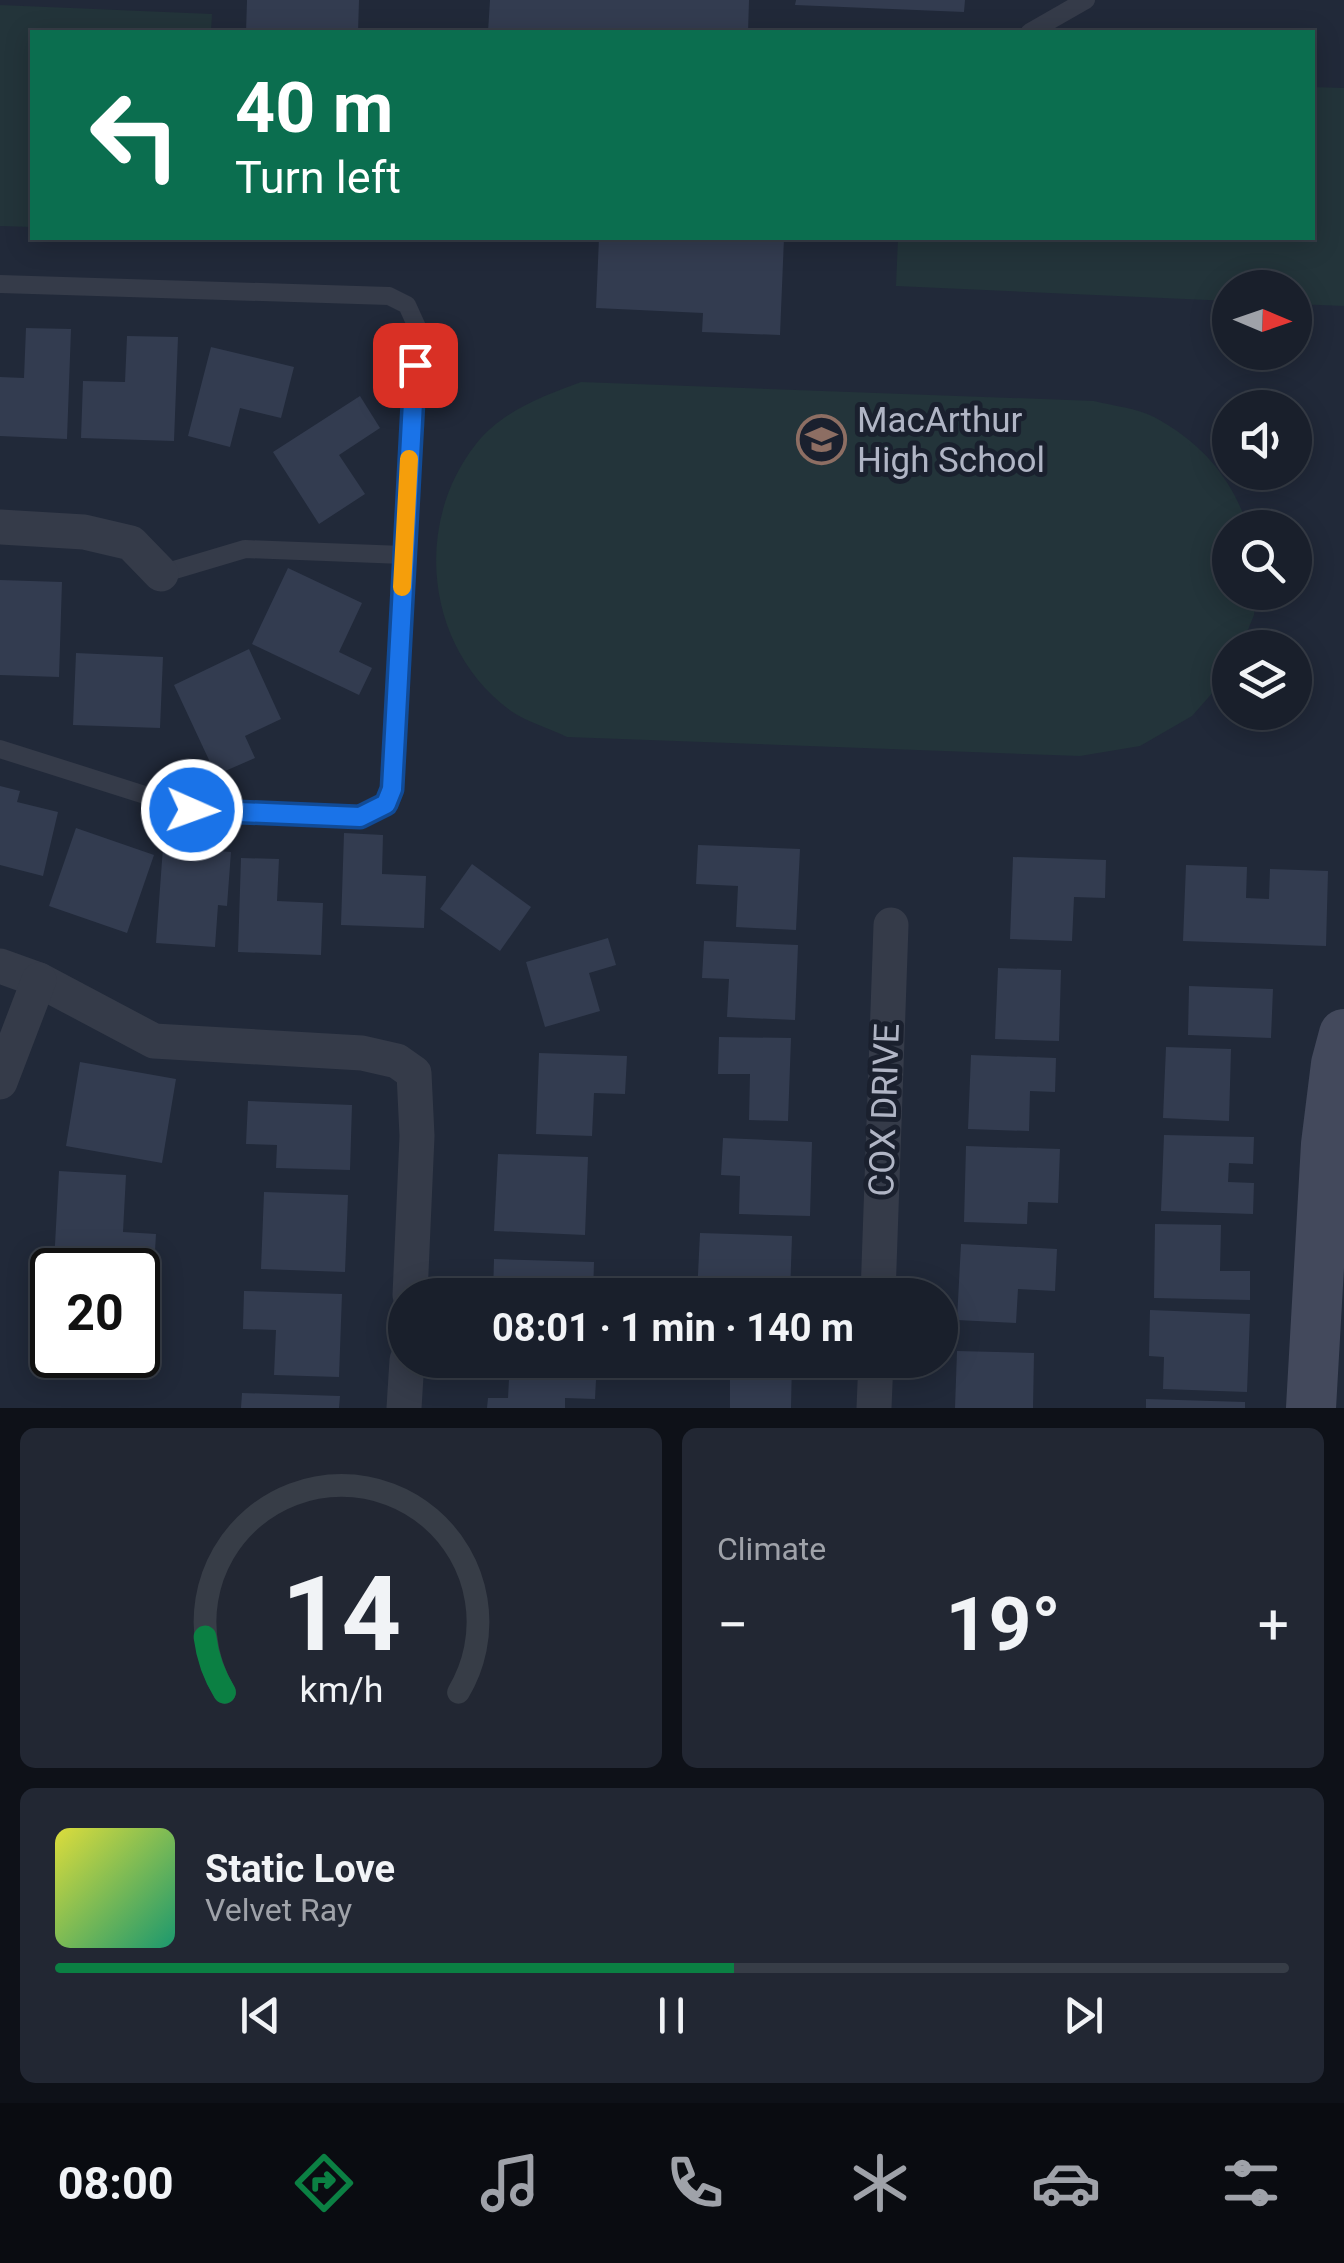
<!DOCTYPE html>
<html lang="en">
<head>
<meta charset="utf-8">
<style>
  :root { --surface:#191f2b; --page:#222733; --text:#f1f3f6; --muted:#9fa2a9; --line:#373d47; --accent:#0b8043 }
  body { margin:0; font-family:Roboto,sans-serif; background:var(--page); color:var(--text); height:100vh; display:flex; flex-direction:column; font-size:38px; white-space:nowrap }
  * { box-sizing:border-box; margin:0 }
  p { font-size:32px; color:var(--muted) }
  .icon { flex:none; width:55px; height:55px; fill:none; stroke:currentColor; stroke-width:2; stroke-linecap:round; stroke-linejoin:round }
  .map { position:relative; height:1408px; overflow:hidden }
  .side { display:flex; flex-direction:column; gap:20px; padding:20px; background:#0e1118; flex:1 }
  .side>* { flex:none }
  .guide { position:absolute; left:30px; top:30px; width:1285px; height:210px; border-radius:0px; box-shadow:0 5px 25px #0003,0 0 0 2px var(--line); background:#0b6e4f; color:#fff; overflow:hidden }
  .needle { width:65px; rotate:92deg }
  .tools { position:absolute; left:1212px; top:270px; display:grid; gap:20px }
  .tools a { display:grid; place-items:center; width:100px; height:100px; border-radius:50%; background:var(--surface); box-shadow:0 5px 25px #0003,0 0 0 2px var(--line); font-size:50px }
  .speed { position:absolute; left:30px; top:1248px; display:flex; gap:20px; font-size:50px; font-weight:700; text-align:center }
  .speed>* { display:grid; place-content:center; width:130px; height:130px; border-radius:50%; background:var(--surface); box-shadow:0 5px 25px #0003,0 0 0 2px var(--line); line-height:1 }
  .speed .limit { border:5px solid #111; border-radius:15px; background:#fff; color:#111 }
  .pin { position:absolute; display:grid; place-items:center; width:85px; height:85px; color:#fff; margin:-42px; border-radius:20px; box-shadow:0 5px 15px #0006 }
  .me { position:absolute; width:110px; margin:-55px; rotate:92deg; stroke-linejoin:round; filter:drop-shadow(0 0 8px #0008) }
  .turn { display:flex; align-items:center; gap:35px; height:210px; padding:0 40px; font-size:45px }
  .turn .icon { width:130px; height:130px; stroke-width:2.5 }
  .turn b { display:block; font-size:70px; line-height:85px }
  .big { font-size:75px; font-weight:700; line-height:1.1 }
  .side .widget { flex:1; display:flex; flex-direction:column; justify-content:center; gap:15px; min-width:0; padding:0 35px; border-radius:15px; background:var(--page) }
  .side .dial { align-items:center; gap:0 }
  .dial svg { height:260px; overflow:visible; fill:none; stroke:var(--line); stroke-width:7; stroke-linecap:round; text-anchor:middle }
  .dial text { fill:var(--text); stroke:none }
  .song { display:flex; align-items:center; gap:30px }
  .cover { width:120px; height:120px; border-radius:15px; background:linear-gradient(135deg,hsl(60 70% 55%),hsl(160 70% 35%)) }
  .played { height:10px; border-radius:5px; background:linear-gradient(90deg,var(--accent) 55%,var(--line) 55%) }
  .keys { display:flex; justify-content:space-around; direction:ltr }
  .heat { display:flex; justify-content:space-between; align-items:center; font-size:55px; direction:ltr }
  .side .tiles { flex:1; display:grid; gap:20px; grid-template-columns:1fr 1fr }
  .widget:last-child { grid-column:span 2 }
  .trip { position:absolute; left:388px; top:1278px; width:570px; height:100px; border-radius:50px; background:var(--surface); box-shadow:0 5px 25px #0003,0 0 0 2px var(--line); font-weight:700; line-height:100px; text-align:center }
  .tabs { display:flex; height:160px; justify-content:space-around; align-items:center; background:#0a0c11; color:var(--muted) }
  .tabs .icon { width:70px; height:70px }
  .tabs .selected { color:var(--accent) }
  .tabs b { font-size:45px; color:var(--text) }
  .map>svg:first-child { display:block }
  .green { fill:#23343a }
  .building { fill:#333c50 }
  .lines { fill:none; stroke-linecap:round; stroke-linejoin:round }
  .lane { stroke:#353b49; stroke-width:18 }
  .street { stroke:#353b49; stroke-width:35 }
  .secondary { stroke:#43495c; stroke-width:50 }
  .route-casing { stroke:#114b97; stroke-width:25 }
  .route { stroke:#1a73e8; stroke-width:18 }
  .slow { stroke:#f59e0b; stroke-width:18 }
  .labels { text-anchor:middle; stroke-width:10; stroke-linejoin:round; paint-order:stroke }
  .poi-label { font-size:35px; fill:#b0b5c5; stroke:#1a202e; text-anchor:start }
  .street-label { font-size:35px; fill:#b0b5c5; stroke:#1a202e }
</style>
</head>
<body>
<div class="map">
<svg width="1344" height="1408" viewBox="0 0 1344 1408">
  <rect width="100%" height="100%" fill="#212939"/>
  <g class="green">
    <polygon points="0,5 212,14 211,32 32,32 32,227 0,226"/>
    <polygon points="1313,87 1344,88 1344,306 1295,304 1295,288 1230,288 1230,301 896,286 898,238 1312,238"/>
    <path d="M581,382L1094,401C1113,406 1137,408 1154,417C1201,442 1232,478 1248,527L1230,528V592L1255,593L1254,615L1241,647L1230,648V673L1192,716L1140,746L1080,756L567,737C549,728 527,722 511,711C426,649 412,525 476,444C502,411 543,396 581,382Z"/>
  </g>
  <g class="building">
    <polygon points="247,0 359,0 358,32 246,32"/>
    <polygon points="490,0 749,0 748,32 488,32"/>
    <polygon points="796,0 965,0 964,12 795,5"/>
    <polygon points="599,238 784,238 780,335 702,332 703,313 596,308"/>
    <polygon points="26,328 71,329 67,439 0,436 0,377 24,378"/>
    <polygon points="127,336 178,337 174,441 81,438 83,381 125,382"/>
    <polygon points="211,347 294,367 281,418 240,408 230,447 188,436"/>
    <polygon points="360,396 380,428 339,455 365,494 319,524 273,452"/>
    <polygon points="288,568 362,603 339,652 372,668 359,695 252,644"/>
    <polygon points="0,580 62,582 59,677 0,675"/>
    <polygon points="249,649 281,719 245,736 255,758 216,775 174,685"/>
    <polygon points="76,653 163,657 160,728 73,725"/>
    <polygon points="0,786 20,791 17,802 58,812 43,876 0,865"/>
    <polygon points="76,828 154,855 127,933 49,906"/>
    <polygon points="344,833 383,835 382,874 426,876 424,928 341,925"/>
    <polygon points="698,845 800,849 796,930 736,927 738,886 696,884"/>
    <polygon points="163,847 231,852 227,906 218,905 215,947 156,943"/>
    <polygon points="1013,857 1106,860 1105,898 1074,897 1072,941 1010,939"/>
    <polygon points="241,858 279,859 277,901 323,903 321,955 238,952"/>
    <polygon points="472,864 531,907 500,951 440,909"/>
    <polygon points="1186,865 1247,867 1246,898 1269,899 1270,869 1328,871 1326,946 1183,941"/>
    <polygon points="608,938 616,965 589,973 600,1011 545,1027 526,962"/>
    <polygon points="704,941 798,945 795,1020 727,1017 729,979 702,978"/>
    <polygon points="998,968 1061,970 1059,1041 995,1039"/>
    <polygon points="1189,986 1273,989 1271,1038 1188,1035"/>
    <polygon points="719,1037 791,1038 788,1121 749,1120 750,1074 718,1074"/>
    <polygon points="1166,1047 1231,1049 1229,1121 1163,1118"/>
    <polygon points="539,1053 627,1056 625,1094 594,1093 592,1136 536,1134"/>
    <polygon points="971,1055 1056,1058 1055,1092 1030,1091 1029,1131 968,1129"/>
    <polygon points="80,1062 176,1079 162,1163 66,1146"/>
    <polygon points="248,1101 352,1105 350,1170 276,1168 277,1145 246,1144"/>
    <polygon points="1164,1135 1254,1137 1253,1164 1229,1163 1228,1182 1254,1183 1253,1214 1161,1211"/>
    <polygon points="723,1138 812,1142 810,1216 739,1214 740,1176 721,1175"/>
    <polygon points="966,1146 1060,1149 1058,1203 1028,1202 1027,1224 964,1222"/>
    <polygon points="498,1154 588,1157 585,1235 494,1231"/>
    <polygon points="59,1171 126,1175 123,1232 156,1234 154,1268 54,1263"/>
    <polygon points="264,1192 348,1195 345,1272 261,1269"/>
    <polygon points="1155,1224 1221,1225 1220,1271 1250,1271 1250,1300 1154,1298"/>
    <polygon points="700,1233 792,1236 790,1295 697,1295"/>
    <polygon points="961,1244 1057,1249 1055,1291 1018,1289 1016,1323 957,1320"/>
    <polygon points="494,1259 594,1262 593,1295 493,1295"/>
    <polygon points="33,1277 52,1277 52,1355 140,1355 139,1372 30,1368"/>
    <polygon points="244,1291 342,1294 339,1377 274,1375 276,1330 243,1329"/>
    <polygon points="1150,1310 1250,1314 1247,1392 1163,1389 1164,1357 1149,1356"/>
    <polygon points="957,1351 1034,1353 1033,1408 955,1408"/>
    <polygon points="510,1360 597,1361 595,1399 565,1398 565,1408 487,1408 488,1398 508,1398"/>
    <polygon points="695,1360 792,1360 791,1408 730,1408 730,1375 695,1374"/>
    <polygon points="242,1393 340,1396 339,1408 241,1408"/>
    <polygon points="1146,1399 1245,1402 1245,1408 1146,1408"/>
  </g>
  <g class="lines">
    <g class="lane">
      <polyline points="1030,32 1086,0"/>
      <polyline points="0,284 389,296 407,305 417,327 392,789 386,804 361,817 192,810 0,749"/>
      <polyline points="161,574 245,549 403,555"/>
    </g>
    <g class="street">
      <polyline points="0,527 84,532 131,543 161,574"/>
      <polyline points="0,966 39,980 154,1041 362,1053 397,1061 414,1073 417,1136 410,1295"/>
      <polyline points="0,1082 39,980"/>
      <polyline points="878,1295 891,925"/>
      <polyline points="404,1408 407,1360"/>
      <polyline points="874,1408 876,1360"/>
    </g>
    <polyline class="secondary" points="1311,1408 1326,1144 1336,1064 1344,1034"/>
  </g>
  <g class="lines">
    <defs>
      <polyline id="route" points="192,810 360,817 386,804 392,789 415,365"/>
    </defs>
    <use href="#route" class="route-casing"/>
    <use href="#route" class="route"/>
    <polyline class="slow" points="402,587 409,459"/>
  </g>
  <defs>
    <symbol id="school-ring" viewBox="-11 -11 22 22"><circle r="9.5" fill="#1a202e" stroke="#8d6e63" stroke-width="1.5"/><path d="M0-5L7-2L0 1L-7-2ZM-4 1L0 2.5L4 1V4Q0 6-4 4Z" fill="#8d6e63"/></symbol>
  </defs>
  <g fill-rule="evenodd">
    <use href="#school-ring" x="794" y="412" width="55" height="55"/>
  </g>
  <g class="labels">
    <g class="poi-label">
      <text x="857" y="432">MacArthur<tspan x="857" dy="40">High School</tspan></text>
    </g>
    <g class="street-label">
      <text transform="translate(884 1110) rotate(-88)" y="12">COX DRIVE</text>
    </g>
  </g>
</svg>
<div class="tools">
<a><svg class="needle" viewBox="-14 -14 28 28"><path d="M0-13l5 13h-10z" fill="#e53935"/><path d="M0 13l5-13h-10z" fill="#9fa2a9"/></svg></a>
<a><svg class="icon" aria-label="sound" viewBox="0 0 24 24"><path d="M4 9h4l5-4v14l-5-4H4zM17 9q2 3 0 6"/></svg></a>
<a><svg class="icon" aria-label="search" viewBox="0 0 24 24"><circle cx="10" cy="10" r="6"/><path d="M15 15l6 6"/></svg></a>
<a><svg class="icon" aria-label="layers" viewBox="0 0 24 24"><path d="M12 4l9 5-9 5-9-5zM3 14l9 5 9-5"/></svg></a>
</div>
<div class="speed"><div class="limit">20</div></div>
<div class="pin" style="left:415px;top:365px;background:#d93025"><svg class="icon" aria-label="arrive" viewBox="0 0 24 24"><path d="M6 21V4h12l-3 4 3 4H6"/></svg></div>
<svg class="me" style="left:192px;top:810px" viewBox="-20 -20 40 40"><circle r="17" fill="#1a73e8" stroke="#fff" stroke-width="3"/><path d="M0-11L8 9 0 5-8 9z" fill="#fff"/></svg>
<div class="trip">08:01 · 1 min · 140 m</div>
<div class="guide">
<div class="turn"><svg class="icon" aria-label="left" viewBox="0 0 24 24"><path d="M17 20v-9H6M10 6l-5 5 5 5"/></svg><div><b>40 m</b>Turn left</div></div>
</div>
</div>
<section class="side">
<div class="tiles">
<div class="widget dial"><svg viewBox="0 0 100 80">
<path d="M14 69A42 42 0 1 1 86 69"/>
<path d="M14 69A42 42 0 0 1 8 52" stroke="#0b8043"/>
<text x="50" y="56" font-size="32" font-weight="700">14</text>
<text x="50" y="72" font-size="11">km/h</text>
</svg></div>
<div class="widget"><p>Climate</p>
<div class="heat"><a>−</a><b class="big">19°</b><a>+</a></div>
</div>
<div class="widget">
<div class="song"><i class="cover"></i><div><b>Static Love</b><p>Velvet Ray</p></div></div>
<div class="played"></div>
<div class="keys"><svg class="icon" aria-label="previous" viewBox="0 0 24 24"><path d="M18 5L8 12l10 7zM5 5v14"/></svg><svg class="icon" aria-label="pause" viewBox="0 0 24 24"><path d="M8 5v14M16 5v14"/></svg><svg class="icon" aria-label="next" viewBox="0 0 24 24"><path d="M6 5l10 7-10 7zM19 5v14"/></svg></div>
</div>
</div>
</section>
<nav class="tabs">
<b>08:00</b>
<svg class="icon selected" aria-label="directions" viewBox="0 0 24 24"><path d="M12 3l9 9-9 9-9-9zM9 14v-3h6M13 9l2 2-2 2"/></svg>
<svg class="icon" aria-label="music" viewBox="0 0 24 24"><path d="M9 18V5l10-2v13"/><circle cx="6" cy="18" r="3"/><circle cx="16" cy="16" r="3"/></svg>
<svg class="icon" aria-label="phone" viewBox="0 0 24 24"><path d="M5 4h4l2 5-3 2q2 4 5 5l2-3 5 2v4C11 20 4 13 5 4z"/></svg>
<svg class="icon" aria-label="climate" viewBox="0 0 24 24"><path d="M12 3v18M4 7l16 10M4 17L20 7"/></svg>
<svg class="icon" aria-label="car" viewBox="0 0 24 24"><path d="M5 17H2v-5l4-1 3-4h7l3 4 3 1v5h-3M9 17h6M6 11h13"/><circle cx="7" cy="17" r="2"/><circle cx="17" cy="17" r="2"/></svg>
<svg class="icon" aria-label="filters" viewBox="0 0 24 24"><path d="M4 7h16M4 17h16"/><circle cx="9" cy="7" r="2"/><circle cx="15" cy="17" r="2"/></svg>
</nav>
</body>
</html>
